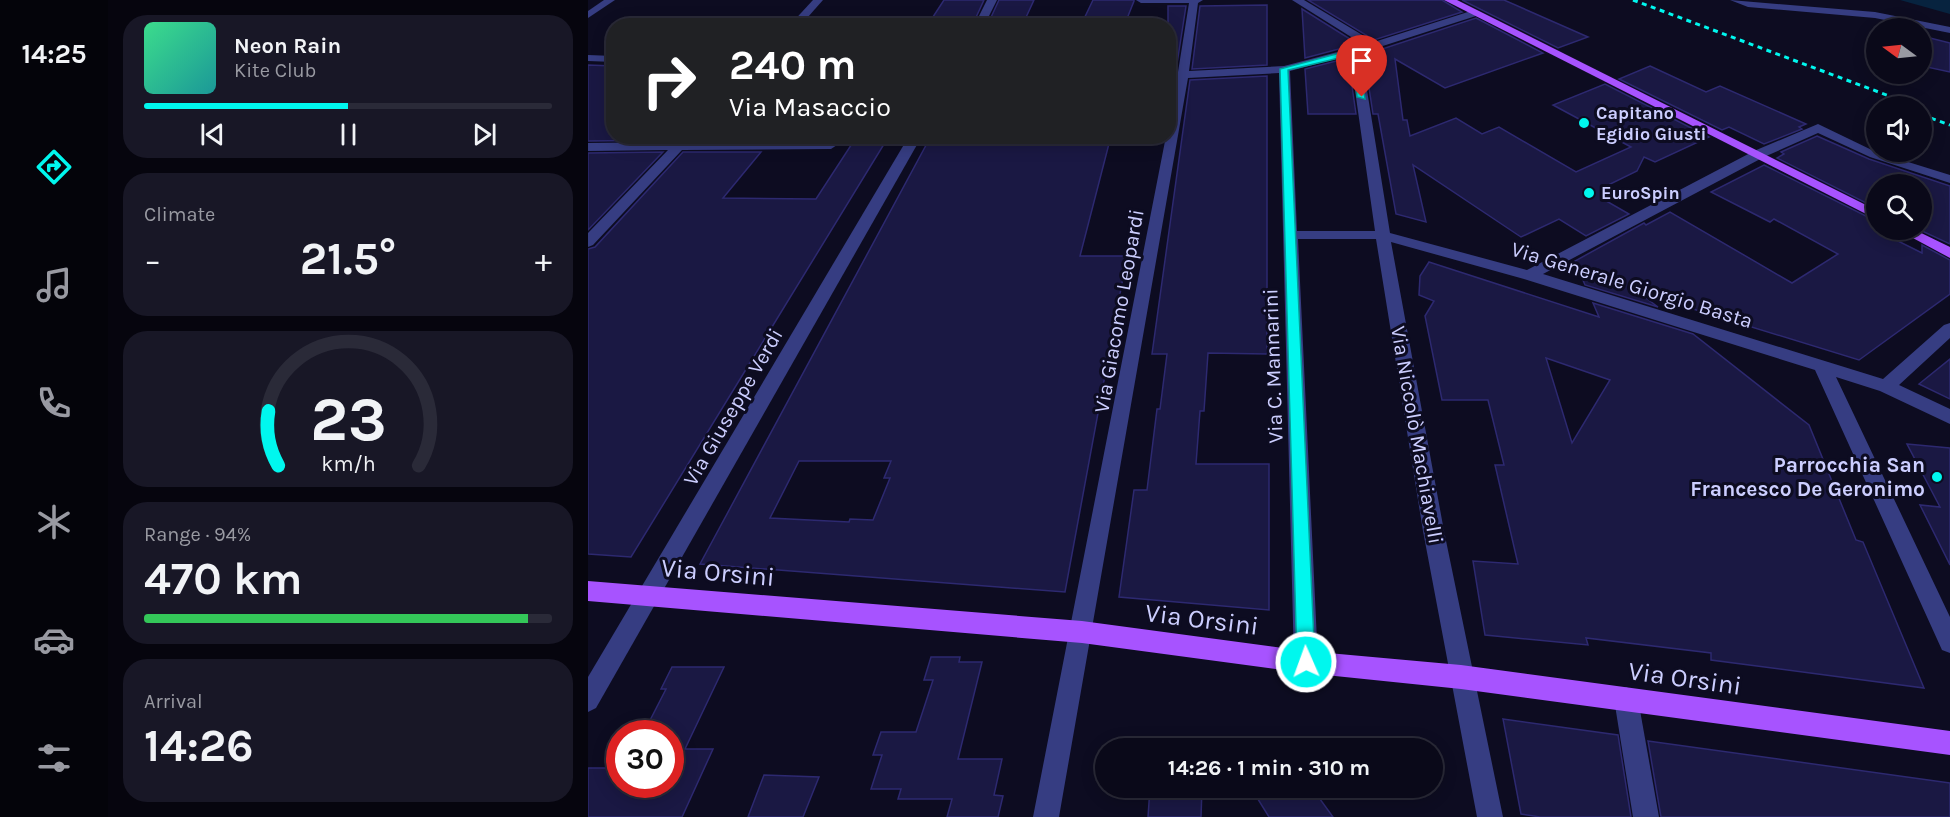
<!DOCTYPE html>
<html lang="en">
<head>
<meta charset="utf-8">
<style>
  :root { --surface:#0a0919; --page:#181726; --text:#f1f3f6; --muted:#999aa2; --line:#2a2a38; --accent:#00f7ee }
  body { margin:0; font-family:Karla,sans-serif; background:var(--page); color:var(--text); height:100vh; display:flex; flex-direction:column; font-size:22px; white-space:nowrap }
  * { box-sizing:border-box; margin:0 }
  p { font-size:20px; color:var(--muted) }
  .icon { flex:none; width:33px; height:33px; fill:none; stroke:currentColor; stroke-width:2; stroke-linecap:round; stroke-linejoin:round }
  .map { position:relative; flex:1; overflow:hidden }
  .drawer { display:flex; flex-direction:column; gap:15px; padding:15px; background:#06050e; width:480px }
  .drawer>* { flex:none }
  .guide { position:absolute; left:18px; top:18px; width:570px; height:126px; border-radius:24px; box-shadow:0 3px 15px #0003,0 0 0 2px var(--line); background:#202124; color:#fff; overflow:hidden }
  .needle { width:39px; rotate:285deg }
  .controls { position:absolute; left:1278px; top:18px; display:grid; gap:12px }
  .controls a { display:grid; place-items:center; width:66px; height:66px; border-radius:50%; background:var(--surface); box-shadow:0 3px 15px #0003,0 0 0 2px var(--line); font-size:30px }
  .speed { position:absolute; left:18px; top:720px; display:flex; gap:12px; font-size:30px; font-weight:700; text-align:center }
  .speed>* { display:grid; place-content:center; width:78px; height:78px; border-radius:50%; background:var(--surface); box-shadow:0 3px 15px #0003,0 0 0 2px var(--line); line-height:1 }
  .speed .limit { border:9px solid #d22; background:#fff; color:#111 }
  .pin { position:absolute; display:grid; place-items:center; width:51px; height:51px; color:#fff; margin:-62px -26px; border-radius:50% 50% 50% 0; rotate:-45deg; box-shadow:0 0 6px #0007 }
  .pin .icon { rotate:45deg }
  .me { position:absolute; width:66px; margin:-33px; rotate:358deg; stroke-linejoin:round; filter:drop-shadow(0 0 4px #0008) }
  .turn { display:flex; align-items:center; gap:21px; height:126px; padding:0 24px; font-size:27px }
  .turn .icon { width:78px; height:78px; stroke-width:2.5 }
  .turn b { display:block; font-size:42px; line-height:51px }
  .big { font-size:45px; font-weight:700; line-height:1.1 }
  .drawer .card { flex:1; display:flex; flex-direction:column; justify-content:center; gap:9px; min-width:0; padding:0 21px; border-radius:24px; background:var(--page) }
  .drawer .dial { align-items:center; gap:0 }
  .dial svg { height:156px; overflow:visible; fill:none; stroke:var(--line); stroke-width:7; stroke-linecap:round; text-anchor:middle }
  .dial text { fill:var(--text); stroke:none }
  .song { display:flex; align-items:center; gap:18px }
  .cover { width:72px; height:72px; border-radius:9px; background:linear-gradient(135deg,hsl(150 70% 55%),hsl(180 70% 35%)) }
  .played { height:6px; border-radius:3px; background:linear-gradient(90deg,var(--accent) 50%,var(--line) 50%) }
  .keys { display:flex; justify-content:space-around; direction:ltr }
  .heat { display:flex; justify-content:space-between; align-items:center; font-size:33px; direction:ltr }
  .charge { height:9px; border-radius:4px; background:linear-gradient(90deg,#34c759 94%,var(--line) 0) }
  .trip { position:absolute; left:507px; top:738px; width:348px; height:60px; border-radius:30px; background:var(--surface); box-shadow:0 3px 15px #0003,0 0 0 2px var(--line); font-weight:700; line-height:60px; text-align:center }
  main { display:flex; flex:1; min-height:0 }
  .dock { display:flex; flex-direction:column; width:108px; justify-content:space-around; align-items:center; background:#04040a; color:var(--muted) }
  .dock .icon { width:42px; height:42px }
  .dock .selected { color:var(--accent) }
  .dock b { font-size:27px; color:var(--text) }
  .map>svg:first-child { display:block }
  .water { fill:#07233f }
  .building { fill:#1a1843; stroke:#2d2970; stroke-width:1.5; fill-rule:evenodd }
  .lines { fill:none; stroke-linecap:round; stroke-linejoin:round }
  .minor { fill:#363d82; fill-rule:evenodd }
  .major { fill:#a753ff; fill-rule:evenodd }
  .rail { stroke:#00f7ee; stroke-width:3; stroke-dasharray:5 4.5; stroke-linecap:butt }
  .route { fill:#00f7ee; stroke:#00a19b; stroke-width:1.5 }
  .poi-dot { fill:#00f7ee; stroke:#0d0c21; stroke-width:2 }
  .labels { text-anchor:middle; stroke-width:6; stroke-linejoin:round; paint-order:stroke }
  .far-poi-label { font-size:18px; font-weight:bold; fill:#ccceff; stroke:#0d0c21; text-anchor:start }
  .street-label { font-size:21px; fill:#ccceff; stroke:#0d0c21 }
  .poi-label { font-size:21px; font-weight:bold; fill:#ccceff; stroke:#0d0c21; text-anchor:end }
  .near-street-label { font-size:26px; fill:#ccceff; stroke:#0d0c21 }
</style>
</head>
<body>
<main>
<nav class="dock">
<b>14:25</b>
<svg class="icon selected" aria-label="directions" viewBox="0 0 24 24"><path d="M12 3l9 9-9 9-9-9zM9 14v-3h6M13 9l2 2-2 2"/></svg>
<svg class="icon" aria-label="music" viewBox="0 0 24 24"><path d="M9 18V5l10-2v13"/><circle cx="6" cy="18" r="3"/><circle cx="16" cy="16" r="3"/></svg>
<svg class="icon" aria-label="phone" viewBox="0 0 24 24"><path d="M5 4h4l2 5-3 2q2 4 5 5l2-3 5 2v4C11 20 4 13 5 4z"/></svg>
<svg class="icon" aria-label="climate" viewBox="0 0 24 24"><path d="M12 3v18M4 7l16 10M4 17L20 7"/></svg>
<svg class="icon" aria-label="car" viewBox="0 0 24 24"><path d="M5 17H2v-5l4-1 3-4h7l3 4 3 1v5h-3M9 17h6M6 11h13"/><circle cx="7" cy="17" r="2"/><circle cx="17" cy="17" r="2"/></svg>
<svg class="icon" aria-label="filters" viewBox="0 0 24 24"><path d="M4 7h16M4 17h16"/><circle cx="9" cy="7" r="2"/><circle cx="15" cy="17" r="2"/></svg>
</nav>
<section class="drawer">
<div class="card">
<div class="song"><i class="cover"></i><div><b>Neon Rain</b><p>Kite Club</p></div></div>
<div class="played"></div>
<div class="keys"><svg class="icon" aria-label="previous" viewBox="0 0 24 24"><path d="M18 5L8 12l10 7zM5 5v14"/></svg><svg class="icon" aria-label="pause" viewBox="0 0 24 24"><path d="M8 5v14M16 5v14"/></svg><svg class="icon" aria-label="next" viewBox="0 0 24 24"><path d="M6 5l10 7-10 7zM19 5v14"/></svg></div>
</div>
<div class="card"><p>Climate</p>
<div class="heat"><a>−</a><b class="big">21.5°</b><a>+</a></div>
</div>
<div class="card dial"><svg viewBox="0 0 100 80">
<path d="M14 69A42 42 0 1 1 86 69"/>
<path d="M14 69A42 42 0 0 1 9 41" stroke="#00f7ee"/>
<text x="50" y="56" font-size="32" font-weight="700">23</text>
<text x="50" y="72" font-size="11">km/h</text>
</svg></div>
<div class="card"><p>Range · 94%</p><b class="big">470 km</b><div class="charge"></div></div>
<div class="card"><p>Arrival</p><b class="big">14:26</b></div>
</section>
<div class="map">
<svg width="1362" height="817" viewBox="0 0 1362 817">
  <rect width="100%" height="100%" fill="#0d0c21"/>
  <polygon class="water" points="1312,0 1362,0 1362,14"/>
  <g class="building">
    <polygon points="356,0 396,0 384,26 339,26"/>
    <polygon points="411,0 446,0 434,26 399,26"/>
    <polygon points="505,0 546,0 546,1 536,26 496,26 497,23 494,23"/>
    <polygon points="720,0 854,0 874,12 786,40"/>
    <polygon points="874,0 916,0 1000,37 970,48"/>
    <polygon points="679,5 679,65 604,69 612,6"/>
    <polygon points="580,6 598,6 588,70 580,71"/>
    <polygon points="714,9 770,44 717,58"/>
    <polygon points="888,18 955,53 857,88 807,59 815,120 819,120 822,136 868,118 894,134 911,127 988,172 1043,147 965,105 1017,84 1121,137 1067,162 1056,157 1049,171 1014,188 1023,193 1013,198 1041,214 998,236 971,219 933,237 825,165 838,222 808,214 790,114 785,114 776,55"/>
    <polygon points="1334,36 1362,43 1362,72 1334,66"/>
    <polygon points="760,58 768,114 720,114 717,69"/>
    <polygon points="0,65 26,66 26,136 185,136 183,139 101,140 93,137 87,140 0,141"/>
    <polygon points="1062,66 1118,92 1132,86 1218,124 1211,127 1214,129 1176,144 1141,127 1134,130 1031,79"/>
    <polygon points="679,76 679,354 620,353 616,411 612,411 608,464 681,464 681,610 531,597 546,490 559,490 569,409 572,409 579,354 564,354 602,80"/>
    <polygon points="269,136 301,136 43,557 0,554 0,249 7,247 95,152 173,152 135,198 228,199"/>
    <path d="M343,136H523L492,256H539L477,592L112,564ZM211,461H303L296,478H302L285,520L262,519L261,522L182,518Z"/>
    <polygon points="1229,136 1281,159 1362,186 1362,244 1334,231 1334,184 1288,184 1288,208 1189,158 1196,154 1193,152"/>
    <polygon points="75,152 0,230 0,153"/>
    <polygon points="1176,165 1288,221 1288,230 1334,253 1334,245 1362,260 1362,294 1271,360 1050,292 1070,307 997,285 987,261 1056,223 1058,225 1082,212 1204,283 1250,254 1186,219 1182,222 1123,192"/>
    <path d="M841,262L1011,317L1005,303L1105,334L1221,425L1268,540L1275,542L1336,688L1123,660V653L998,638L1000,645L897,635L885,561L930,564L907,465H916L900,400H854L837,316L846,301L831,295L832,276ZM958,358L1022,380L984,443Z"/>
    <polygon points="1362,359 1362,399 1331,384"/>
    <polygon points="1319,444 1362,448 1362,565 1332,505 1352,507"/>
    <polygon points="343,657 372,657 371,662 394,662 370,759 414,759 406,795 415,796 410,817 359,817 364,799 310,799 313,789 283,789 294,755 285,755 293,732 328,732 345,680 336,680"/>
    <polygon points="84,667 136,667 97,749 125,749 94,817 0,817 0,768 32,768 32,784 82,784 82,734 55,734 78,689 73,689"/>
    <polygon points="915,719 1030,735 1043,817 952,817 933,814"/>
    <polygon points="1060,741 1362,783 1362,817 1073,817"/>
    <polygon points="176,775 231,777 215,817 160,817"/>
    <polygon points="562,788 614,788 613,817 560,817"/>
    <polygon points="663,788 724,788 745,817 681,817"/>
  </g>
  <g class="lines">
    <g class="minor">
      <polygon points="16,0 27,0 0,18 0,11"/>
      <polygon points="225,0 235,0 212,26 201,26"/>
      <polygon points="399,0 409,0 396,26 386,26"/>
      <path d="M548,0H615L610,3L601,71L696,66L776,45L704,0H716L786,42L883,11H891V15L773,53L802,233L939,270L1166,151L1230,124L1288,152L1362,175V183L1282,157L1230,133L1176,157L955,274L1295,379L1356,325L1362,323V338L1311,385L1362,409V424L1292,391L1248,377L1362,617V653L1354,650L1227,370L936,279L803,242L856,531L915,817H889L835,531L788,239H710L730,662L726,670L718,673L710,670L706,662L691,73L600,78L471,817H445L578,136H580V122L589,79H580V73L590,72L601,3H553ZM762,55L787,231H709L702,71Z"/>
      <polygon points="1142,0 1287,12 1362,27 1362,33 1287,18 1160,7"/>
      <polygon points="0,55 26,56 26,62 0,61"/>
      <polygon points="321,136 334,136 8,708 0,712 0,677"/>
      <polygon points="94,139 100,142 243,141 249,145 243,149 94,150 5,245 0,247 0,233 80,150 0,151 0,143 87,142"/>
      <polygon points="1038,687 1046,691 1050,699 1071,817 1045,817 1026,699 1030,691"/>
    </g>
    <g class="major">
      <polygon points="856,0 869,0 1288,210 1288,219"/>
      <polygon points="1310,230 1327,230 1362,247 1362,258"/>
      <polygon points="0,581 494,621 718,651 873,665 1362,731 1362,755 873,689 718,673 494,643 0,601"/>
    </g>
    <g class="rail">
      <polyline points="1045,0 1328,106"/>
      <polyline points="1334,115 1362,125"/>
    </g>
  </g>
  <polygon class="route" points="767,49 771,51 777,99 769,97 764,55 700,70 727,662 724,668 718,670 712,668 709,662 692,69"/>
  <g class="poi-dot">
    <circle cx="996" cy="123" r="6"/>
    <circle cx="1001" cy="193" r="6"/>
    <circle cx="1349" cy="477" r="6"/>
  </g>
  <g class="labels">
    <g class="far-poi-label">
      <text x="1008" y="119">Capitano<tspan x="1008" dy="21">Egidio Giusti</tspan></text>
      <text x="1013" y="199">EuroSpin</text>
    </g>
    <g class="street-label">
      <text transform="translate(1044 285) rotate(17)" y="7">Via Generale Giorgio Basta</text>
      <text transform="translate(531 311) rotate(-80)" y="7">Via Giacomo Leopardi</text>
      <text transform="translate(685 366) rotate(-92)" y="7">Via C. Mannarini</text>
      <text transform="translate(145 407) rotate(-60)" y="7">Via Giuseppe Verdi</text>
      <text transform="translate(829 435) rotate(80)" y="7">Via Niccolò Machiavelli</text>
    </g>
    <g class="poi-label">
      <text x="1337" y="472">Parrocchia San<tspan x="1337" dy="24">Francesco De Geronimo</tspan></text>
    </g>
    <g class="near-street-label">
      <text transform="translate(130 572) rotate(5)" y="9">Via Orsini</text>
      <text transform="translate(614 619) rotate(7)" y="9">Via Orsini</text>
      <text transform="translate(1097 678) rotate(8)" y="9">Via Orsini</text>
    </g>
  </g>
</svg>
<div class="controls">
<a><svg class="needle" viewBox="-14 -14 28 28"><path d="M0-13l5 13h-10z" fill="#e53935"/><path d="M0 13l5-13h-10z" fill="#999aa2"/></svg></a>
<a><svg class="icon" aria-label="sound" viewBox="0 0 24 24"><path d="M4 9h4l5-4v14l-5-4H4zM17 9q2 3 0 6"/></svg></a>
<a><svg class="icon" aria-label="search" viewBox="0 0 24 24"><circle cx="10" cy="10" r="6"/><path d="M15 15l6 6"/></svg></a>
</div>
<div class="speed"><div class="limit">30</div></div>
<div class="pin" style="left:774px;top:97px;background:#d93025"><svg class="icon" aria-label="arrive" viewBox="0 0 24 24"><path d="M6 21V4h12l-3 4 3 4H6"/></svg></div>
<svg class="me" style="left:718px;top:662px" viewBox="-20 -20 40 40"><circle r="17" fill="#00f7ee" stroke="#fff" stroke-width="3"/><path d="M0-11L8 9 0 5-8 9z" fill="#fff"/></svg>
<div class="trip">14:26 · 1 min · 310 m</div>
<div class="guide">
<div class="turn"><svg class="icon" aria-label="right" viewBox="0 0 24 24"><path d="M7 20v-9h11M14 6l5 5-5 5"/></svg><div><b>240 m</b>Via Masaccio</div></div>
</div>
</div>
</main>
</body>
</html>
